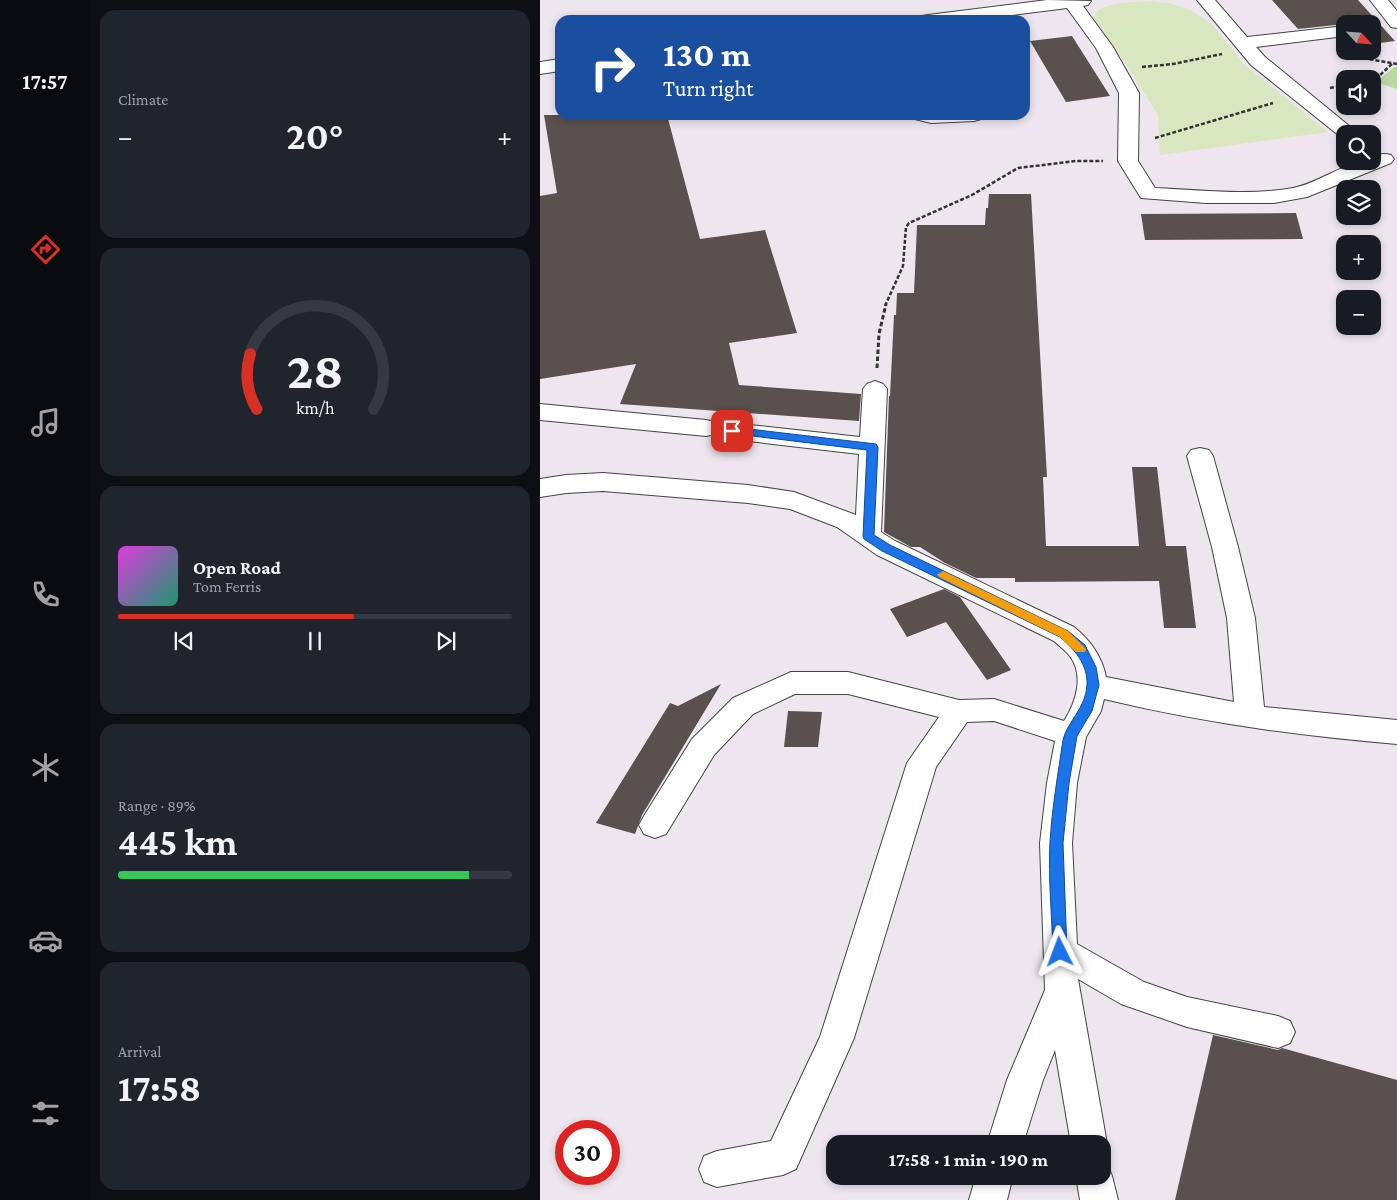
<!DOCTYPE html>
<html lang="en">
<head>
<meta charset="utf-8">
<style>
  :root { --surface:#171b24; --page:#20242c; --text:#f1f3f6; --muted:#9ea1a6; --line:#363941; --accent:#d93025 }
  body { margin:0; font-family:"Crimson Pro",serif; background:var(--page); color:var(--text); height:100vh; display:flex; flex-direction:column; font-size:19px; white-space:nowrap }
  * { box-sizing:border-box; margin:0 }
  p { font-size:16px; color:var(--muted) }
  .icon { flex:none; width:28px; height:28px; fill:none; stroke:currentColor; stroke-width:2; stroke-linecap:round; stroke-linejoin:round }
  .map { position:relative; flex:1; overflow:hidden }
  .side { display:flex; flex-direction:column; gap:10px; padding:10px; background:#0d0f14; width:450px }
  .side>* { flex:none }
  .banner { position:absolute; left:15px; top:15px; width:475px; height:105px; border-radius:15px; box-shadow:0 2px 8px #0003; background:#1a4fa0; color:#fff; overflow:hidden }
  .needle { width:32px; rotate:116deg }
  .buttons { position:absolute; left:796px; top:15px; display:grid; gap:10px }
  .buttons a { display:grid; place-items:center; width:45px; height:45px; border-radius:10px; background:var(--surface); box-shadow:0 2px 8px #0003; font-size:25px }
  .speed { position:absolute; left:15px; top:1120px; display:flex; gap:10px; font-size:25px; font-weight:700; text-align:center }
  .speed>* { display:grid; place-content:center; width:65px; height:65px; border-radius:50%; background:var(--surface); box-shadow:0 2px 8px #0003; line-height:1 }
  .speed .limit { border:8px solid #d22; background:#fff; color:#111 }
  .pin { position:absolute; display:grid; place-items:center; width:42px; height:42px; color:#fff; margin:-21px; border-radius:10px; box-shadow:0 2px 8px #0006 }
  .me { position:absolute; width:55px; margin:-28px; rotate:357deg; stroke-linejoin:round; filter:drop-shadow(0 0 4px #0008) }
  .turn { display:flex; align-items:center; gap:18px; height:105px; padding:0 25px; font-size:22px }
  .turn .icon { width:65px; height:65px; stroke-width:2.5 }
  .turn b { display:block; font-size:35px; line-height:42px }
  .big { font-size:38px; font-weight:700; line-height:1.1 }
  .side .card { flex:1; display:flex; flex-direction:column; justify-content:center; gap:8px; min-width:0; padding:0 18px; border-radius:15px; background:var(--page) }
  .side .dial { align-items:center; gap:0 }
  .dial svg { height:130px; overflow:visible; fill:none; stroke:var(--line); stroke-width:7; stroke-linecap:round; text-anchor:middle }
  .dial text { fill:var(--text); stroke:none }
  .song { display:flex; align-items:center; gap:15px }
  .cover { width:60px; height:60px; border-radius:8px; background:linear-gradient(135deg,hsl(300 70% 55%),hsl(160 70% 35%)) }
  .played { height:5px; border-radius:2px; background:linear-gradient(90deg,var(--accent) 60%,var(--line) 60%) }
  .keys { display:flex; justify-content:space-around; direction:ltr }
  .heat { display:flex; justify-content:space-between; align-items:center; font-size:28px; direction:ltr }
  .charge { height:8px; border-radius:4px; background:linear-gradient(90deg,#34c759 89%,var(--line) 0) }
  .trip { position:absolute; left:286px; top:1135px; width:285px; height:50px; border-radius:15px; background:var(--surface); box-shadow:0 2px 8px #0003; font-weight:700; line-height:50px; text-align:center }
  main { display:flex; flex:1; min-height:0 }
  .menu { display:flex; flex-direction:column; width:90px; justify-content:space-around; align-items:center; background:#090b0e; color:var(--muted) }
  .menu .icon { width:35px; height:35px }
  .menu .active { color:var(--accent) }
  .menu b { font-size:22px; color:var(--text) }
  .map>svg:first-child { display:block }
  .industrial { fill:#ede6ee; fill-rule:evenodd }
  .green { fill:#d8e7c0 }
  .forest { fill:#bdd7a0 }
  .building { fill:#59514e }
  .lines { fill:none; stroke-linecap:round; stroke-linejoin:round }
  .minor-casing { stroke:#444; stroke-width:2 }
  .path-far1 { stroke:#333; stroke-width:2.5; stroke-dasharray:4 2; stroke-linecap:butt }
  .path { stroke:#333; stroke-width:3; stroke-dasharray:4.5 2.5; stroke-linecap:butt }
  .minor { fill:#fff; fill-rule:evenodd }
  .route { fill:#1a73e8; stroke:#114b97 }
  .slow { fill:#f59e0b }
</style>
</head>
<body>
<main>
<nav class="menu">
<b>17:57</b>
<svg class="icon active" aria-label="directions" viewBox="0 0 24 24"><path d="M12 3l9 9-9 9-9-9zM9 14v-3h6M13 9l2 2-2 2"/></svg>
<svg class="icon" aria-label="music" viewBox="0 0 24 24"><path d="M9 18V5l10-2v13"/><circle cx="6" cy="18" r="3"/><circle cx="16" cy="16" r="3"/></svg>
<svg class="icon" aria-label="phone" viewBox="0 0 24 24"><path d="M5 4h4l2 5-3 2q2 4 5 5l2-3 5 2v4C11 20 4 13 5 4z"/></svg>
<svg class="icon" aria-label="climate" viewBox="0 0 24 24"><path d="M12 3v18M4 7l16 10M4 17L20 7"/></svg>
<svg class="icon" aria-label="car" viewBox="0 0 24 24"><path d="M5 17H2v-5l4-1 3-4h7l3 4 3 1v5h-3M9 17h6M6 11h13"/><circle cx="7" cy="17" r="2"/><circle cx="17" cy="17" r="2"/></svg>
<svg class="icon" aria-label="filters" viewBox="0 0 24 24"><path d="M4 7h16M4 17h16"/><circle cx="9" cy="7" r="2"/><circle cx="15" cy="17" r="2"/></svg>
</nav>
<section class="side">
<div class="card"><p>Climate</p>
<div class="heat"><a>−</a><b class="big">20°</b><a>+</a></div>
</div>
<div class="card dial"><svg viewBox="0 0 100 80">
<path d="M14 69A42 42 0 1 1 86 69"/>
<path d="M14 69A42 42 0 0 1 10 35" stroke="#d93025"/>
<text x="50" y="56" font-size="32" font-weight="700">28</text>
<text x="50" y="72" font-size="11">km/h</text>
</svg></div>
<div class="card">
<div class="song"><i class="cover"></i><div><b>Open Road</b><p>Tom Ferris</p></div></div>
<div class="played"></div>
<div class="keys"><svg class="icon" aria-label="previous" viewBox="0 0 24 24"><path d="M18 5L8 12l10 7zM5 5v14"/></svg><svg class="icon" aria-label="pause" viewBox="0 0 24 24"><path d="M8 5v14M16 5v14"/></svg><svg class="icon" aria-label="next" viewBox="0 0 24 24"><path d="M6 5l10 7-10 7zM19 5v14"/></svg></div>
</div>
<div class="card"><p>Range · 89%</p><b class="big">445 km</b><div class="charge"></div></div>
<div class="card"><p>Arrival</p><b class="big">17:58</b></div>
</section>
<div class="map">
<svg width="857" height="1200" viewBox="0 0 857 1200">
  <rect width="100%" height="100%" fill="#fefcf5"/>
  <path class="industrial" d="M0,0H857V1200H0ZM20,20H485V115H20ZM805,24H832V51H805ZM805,79H832V106H805ZM805,134H832V161H805ZM805,189H832V216H805ZM805,244H832V271H805ZM805,299H832V326H805ZM26,1131H69V1174H26ZM295,1144H562V1176H295Z"/>
  <path class="green" d="M610,1L628,3L650,10L673,25L704,64L788,132L620,155L618,115L584,61L553,19C558,0 593,3 610,1Z"/>
  <polygon class="forest" points="854,67 857,67 857,89 836,82"/>
  <g class="building">
    <polygon points="732,0 818,0 855,41 832,44 832,24 805,24 758,29"/>
    <polygon points="532,36 570,96 526,102 490,41"/>
    <polygon points="4,115 127,115 160,239 225,230 257,333 189,343 199,385 321,394 319,421 80,404 96,364 0,379 0,196 17,193"/>
    <polygon points="449,194 491,194 507,477 503,477 506,546 599,546 592,467 617,467 626,546 646,546 656,628 624,628 619,581 475,582 475,578 436,578 405,563 380,547 371,547 344,532 349,396 350,396 354,315 356,315 357,293 374,293 377,225 445,225 446,208 448,208"/>
    <polygon points="756,213 763,239 605,240 601,214"/>
    <polygon points="404,589 420,597 471,670 447,680 406,622 367,637 350,609"/>
    <polygon points="181,684 102,815 95,834 56,823 130,703 138,706"/>
    <polygon points="248,711 282,712 278,747 244,747"/>
    <polygon points="673,1035 738,1050 742,1048 857,1080 857,1200 635,1200"/>
  </g>
  <g class="lines">
    <defs>
      <g id="minor">
        <path d="M507,0L551,1L548,5L543,6L573,47L599,93L598,161L615,188C659,190 710,196 753,188C780,183 804,161 832,161V156C839,154 844,153 851,155L854,159L851,163L767,197L734,203H666L601,198L578,161L579,93L556,48L527,8L431,20H379L382,16L388,15Z"/>
        <polygon points="657,0 675,0 707,37 805,26 805,36 716,47 725,57 819,134 805,134 805,139 802,138 711,65"/>
        <polygon points="830,0 848,0 857,11 857,28 851,27"/>
        <polygon points="20,59 20,71 0,74 0,62"/>
        <polygon points="372,115 444,115 441,119 434,121 391,123 375,119"/>
        <path d="M335,381L343,384L347,389L341,532L355,541L534,627C550,640 562,656 566,677L694,702L687,618L672,547L647,456L651,450L660,448L669,450L673,456L698,547L715,618L724,707L857,720V744C758,736 660,722 564,699L561,711L546,737L537,783L532,843L537,944L604,982L647,997L738,1016L750,1021L755,1032L750,1043L738,1048L647,1027L581,1004L538,979L567,1144L562,1155V1144H531L515,1050L503,1080L483,1144H447L467,1080L505,990L500,843L507,783L515,741L454,721L427,722L396,767L314,1038L256,1169L243,1175L177,1187L164,1182L159,1169L164,1156L177,1151L231,1141L280,1037L367,763L399,717L308,694H255L213,714L174,755L126,834L115,838L104,834L99,825L104,816L152,739L193,698L251,672H308L419,700L454,699L524,721C536,702 545,675 529,655C525,650 519,646 514,641L337,555L297,527L250,509L208,503L63,491L26,493L0,497V479L26,475L63,473L208,485L254,492L316,515L319,454L191,439L182,437L179,431L182,425L191,423L320,437L323,389L327,384Z"/>
        <polygon points="0,404 166,420 175,422 178,428 175,434 166,436 0,420"/>
        <polygon points="562,1162 567,1163 572,1176 578,1200 540,1200 536,1176 562,1176"/>
        <polygon points="436,1176 473,1176 467,1200 429,1200"/>
      </g>
    </defs>
    <use href="#minor" class="minor-casing"/>
    <g class="path-far1">
      <polyline points="800,54 857,64"/>
      <polyline points="602,67 633,64 682,54"/>
      <polyline points="829,79 840,75 853,63"/>
      <polyline points="790,88 805,85"/>
      <polyline points="615,138 733,103"/>
      <polyline points="345,306 363,266 366,227 369,223 432,195 478,168 536,161 563,161"/>
    </g>
    <polyline class="path" points="337,368 339,334 346,304"/>
    <use href="#minor" class="minor"/>
  </g>
  <path class="route" d="M192,427L336,444L338,447L334,535L350,545L528,631L545,645L556,667L559,685L552,711L537,736L529,783L523,843L527,952L525,956L520,958L515,956L513,952C512,916 508,878 510,842C512,808 518,774 523,740C527,722 546,708 547,685C548,664 534,649 520,637L342,551L324,539L323,536L327,450L188,433L186,431Z"/>
  <polygon class="slow" points="403,571 528,631 546,649 545,652 536,652 520,637 399,577 397,575"/>
</svg>
<div class="buttons">
<a><svg class="needle" viewBox="-14 -14 28 28"><path d="M0-13l5 13h-10z" fill="#e53935"/><path d="M0 13l5-13h-10z" fill="#9ea1a6"/></svg></a>
<a><svg class="icon" aria-label="sound" viewBox="0 0 24 24"><path d="M4 9h4l5-4v14l-5-4H4zM17 9q2 3 0 6"/></svg></a>
<a><svg class="icon" aria-label="search" viewBox="0 0 24 24"><circle cx="10" cy="10" r="6"/><path d="M15 15l6 6"/></svg></a>
<a><svg class="icon" aria-label="layers" viewBox="0 0 24 24"><path d="M12 4l9 5-9 5-9-5zM3 14l9 5 9-5"/></svg></a>
<a>+</a>
<a>−</a>
</div>
<div class="speed"><div class="limit">30</div></div>
<div class="pin" style="left:192px;top:431px;background:#d93025"><svg class="icon" aria-label="arrive" viewBox="0 0 24 24"><path d="M6 21V4h12l-3 4 3 4H6"/></svg></div>
<svg class="me" style="left:520px;top:952px" viewBox="-20 -20 40 40"><path d="M0-17L14 15 0 8-14 15z" fill="#1a73e8" stroke="#fff" stroke-width="4"/></svg>
<div class="trip">17:58 · 1 min · 190 m</div>
<div class="banner">
<div class="turn"><svg class="icon" aria-label="right" viewBox="0 0 24 24"><path d="M7 20v-9h11M14 6l5 5-5 5"/></svg><div><b>130 m</b>Turn right</div></div>
</div>
</div>
</main>
</body>
</html>
